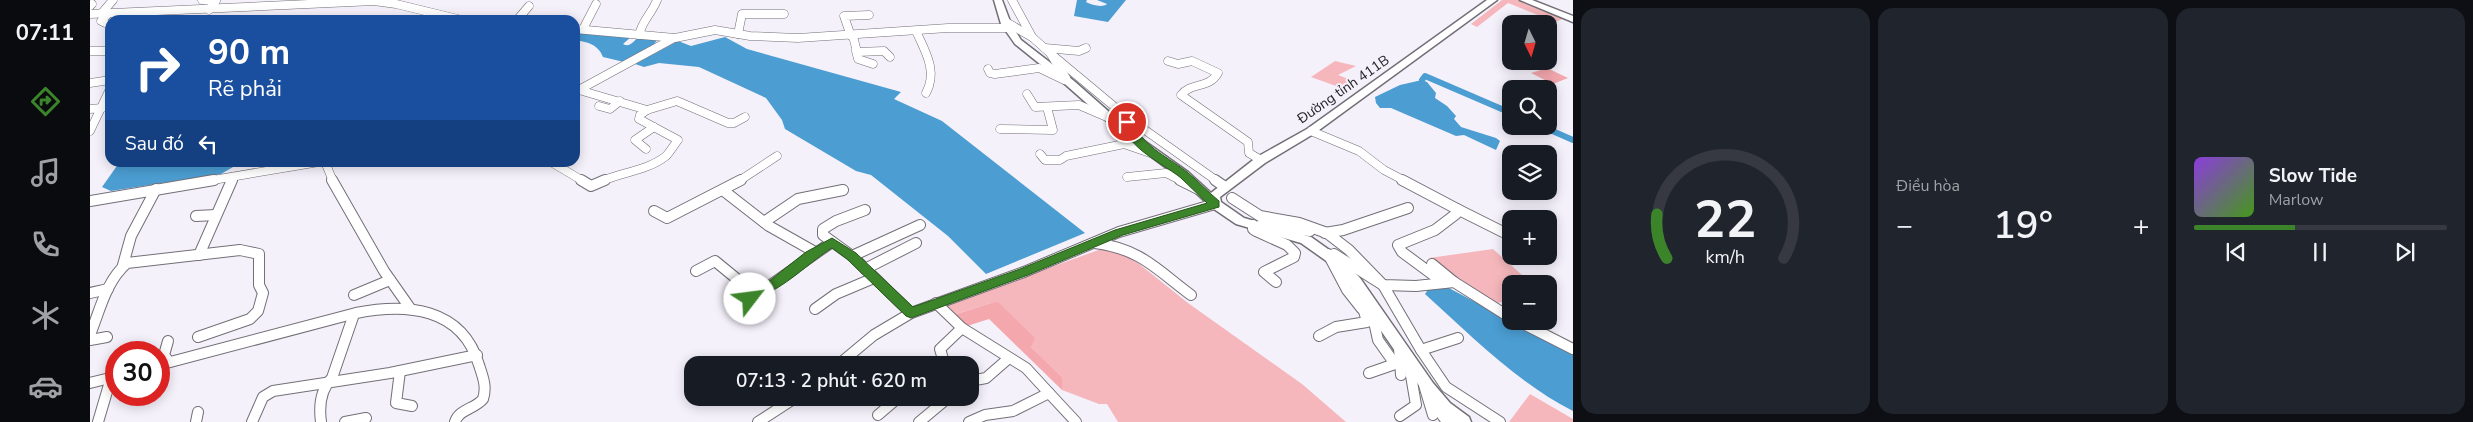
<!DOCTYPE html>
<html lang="vi">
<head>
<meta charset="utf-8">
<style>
  :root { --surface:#171b24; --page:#20242c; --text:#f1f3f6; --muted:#9ea1a6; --line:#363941; --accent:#3b842a }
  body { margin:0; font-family:"Nunito Sans",sans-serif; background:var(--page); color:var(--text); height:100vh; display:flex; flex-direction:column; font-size:19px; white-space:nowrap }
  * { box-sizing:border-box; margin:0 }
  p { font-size:16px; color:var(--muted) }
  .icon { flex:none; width:28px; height:28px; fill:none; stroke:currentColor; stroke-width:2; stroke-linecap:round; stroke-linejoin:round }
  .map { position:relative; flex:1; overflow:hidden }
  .sheet { display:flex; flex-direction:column; gap:8px; padding:8px; background:#0d0f14; width:900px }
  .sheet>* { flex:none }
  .guide { position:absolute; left:15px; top:15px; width:475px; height:152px; border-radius:15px; box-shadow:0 2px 12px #0003; background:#1a4fa0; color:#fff; overflow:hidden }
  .needle { width:32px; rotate:175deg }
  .tools { position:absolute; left:1412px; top:15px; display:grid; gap:10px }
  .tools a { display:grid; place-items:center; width:55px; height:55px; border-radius:10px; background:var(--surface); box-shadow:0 2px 12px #0003; font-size:25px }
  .speed { position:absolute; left:15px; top:341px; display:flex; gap:10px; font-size:25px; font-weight:700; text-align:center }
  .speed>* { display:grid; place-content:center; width:65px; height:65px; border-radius:50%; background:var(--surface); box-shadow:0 2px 12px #0003; line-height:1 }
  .speed .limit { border:8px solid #d22; background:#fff; color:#111 }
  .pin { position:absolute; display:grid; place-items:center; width:42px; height:42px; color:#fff; margin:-21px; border:2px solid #fff; border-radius:50%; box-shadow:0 1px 5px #0007 }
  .me { position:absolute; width:55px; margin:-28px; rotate:60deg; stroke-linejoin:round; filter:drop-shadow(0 0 4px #0008) }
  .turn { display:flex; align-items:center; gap:18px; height:105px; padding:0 20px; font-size:22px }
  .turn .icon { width:65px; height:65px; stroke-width:2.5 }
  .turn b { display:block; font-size:35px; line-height:42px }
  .then { display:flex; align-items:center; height:48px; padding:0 20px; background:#0003; gap:10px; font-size:19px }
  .big { font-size:38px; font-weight:600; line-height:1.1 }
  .sheet .tile { flex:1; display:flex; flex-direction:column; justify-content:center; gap:8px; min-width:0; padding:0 18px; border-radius:15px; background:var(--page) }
  .sheet .dial { align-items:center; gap:0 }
  .dial svg { height:130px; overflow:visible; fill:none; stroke:var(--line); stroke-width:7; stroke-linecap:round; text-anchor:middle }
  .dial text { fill:var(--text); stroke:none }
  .song { display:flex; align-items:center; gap:15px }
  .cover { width:60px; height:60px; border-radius:8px; background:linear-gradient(135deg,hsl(270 70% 55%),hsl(100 70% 35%)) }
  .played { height:5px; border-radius:2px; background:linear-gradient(90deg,var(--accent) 40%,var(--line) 40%) }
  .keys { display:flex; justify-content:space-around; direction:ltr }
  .heat { display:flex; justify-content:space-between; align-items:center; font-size:28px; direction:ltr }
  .sheet .tiles { flex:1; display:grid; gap:8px; grid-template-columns:repeat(3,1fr) }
  .trip { position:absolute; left:594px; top:356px; width:295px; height:50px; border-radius:15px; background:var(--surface); box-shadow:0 2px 12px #0003; font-weight:600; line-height:50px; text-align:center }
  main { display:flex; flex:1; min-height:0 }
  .tabs { display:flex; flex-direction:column; width:90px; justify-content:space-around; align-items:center; background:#090b0e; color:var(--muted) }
  .tabs .icon { width:35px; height:35px }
  .tabs .selected { color:var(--accent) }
  .tabs b { font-size:22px; color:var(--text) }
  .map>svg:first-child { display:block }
  .green { fill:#f5b7bc }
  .forest { fill:#f4a8ae }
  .water { fill:#4b9dd2 }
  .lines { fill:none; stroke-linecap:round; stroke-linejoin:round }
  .canal { stroke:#4b9dd2; stroke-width:6 }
  .minor-far1-casing { stroke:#736f77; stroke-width:9 }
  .minor-casing { stroke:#736f77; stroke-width:12 }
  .secondary-casing { stroke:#736f77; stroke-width:3 }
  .minor-far1 { stroke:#fff; stroke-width:8 }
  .minor { stroke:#fff; stroke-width:10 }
  .secondary { fill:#fff; fill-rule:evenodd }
  .route { fill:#3b842a; stroke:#26561b }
  .labels { text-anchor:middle; stroke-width:4; stroke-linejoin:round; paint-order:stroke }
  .street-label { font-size:14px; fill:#242326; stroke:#f5f1fb }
</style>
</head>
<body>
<main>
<nav class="tabs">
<b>07:11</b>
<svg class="icon selected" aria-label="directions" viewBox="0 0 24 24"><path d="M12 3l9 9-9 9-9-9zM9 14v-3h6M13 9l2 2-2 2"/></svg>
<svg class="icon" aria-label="music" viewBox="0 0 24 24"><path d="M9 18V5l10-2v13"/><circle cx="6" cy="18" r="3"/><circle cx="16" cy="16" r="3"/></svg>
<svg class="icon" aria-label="phone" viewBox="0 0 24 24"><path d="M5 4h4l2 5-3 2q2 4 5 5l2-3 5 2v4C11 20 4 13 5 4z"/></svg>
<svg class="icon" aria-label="climate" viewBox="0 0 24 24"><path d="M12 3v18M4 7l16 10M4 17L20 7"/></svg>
<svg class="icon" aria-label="car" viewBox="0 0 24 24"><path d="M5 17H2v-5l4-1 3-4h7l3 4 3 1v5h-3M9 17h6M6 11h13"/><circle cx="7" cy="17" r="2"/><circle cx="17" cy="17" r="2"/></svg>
</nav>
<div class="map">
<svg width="1483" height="422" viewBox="0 0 1483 422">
  <rect width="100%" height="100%" fill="#f5f1fb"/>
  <g class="green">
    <polygon points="1412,0 1431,0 1475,18 1465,22 1418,3 1387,27 1381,24"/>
    <polygon points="1245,61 1266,66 1248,75 1269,83 1263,87 1256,84 1246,86 1221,77"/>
    <polygon points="1014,248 1033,251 1098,303 1212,384 1256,422 1028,422 1017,404 1009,404 972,390 972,377 941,347 907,301 864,315 856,305"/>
    <polygon points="1403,249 1442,284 1421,284 1421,301 1405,303 1339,258"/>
    <polygon points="1440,394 1483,419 1483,422 1419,422"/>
  </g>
  <g class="forest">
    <polygon points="1457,68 1478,78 1463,84 1441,73"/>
    <polygon points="907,301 945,338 941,347 972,377 972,390 899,319 874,327 864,315"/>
  </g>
  <g class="water">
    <path d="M987,0H997L996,2C1002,5 1012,8 1017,4L1007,0H1036L1018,22L984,16Z"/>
    <path d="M485,30L542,36L533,44C540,48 544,41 549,36L569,38L560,49L534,62L513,57C508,44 497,42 485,40Z"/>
    <polygon points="635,37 657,49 811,92 804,99 852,121 995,233 896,274 858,236 781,175 766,171 695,129 692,120 676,98 609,67 569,63 554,67 545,64 588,41 601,46"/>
    <polygon points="1332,80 1337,82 1346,93 1345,98 1357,106 1366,116 1364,119 1371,127 1406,138 1410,141 1406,150 1374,135 1366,136 1301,108 1290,108 1286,103 1285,97 1310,85"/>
    <polygon points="29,163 150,163 131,174 21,191 12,187"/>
    <path d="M1357,287L1483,354V411C1429,384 1379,334 1335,294L1339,288Z"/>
  </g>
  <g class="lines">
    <g class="canal">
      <polyline points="1332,80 1335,76 1421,113"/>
      <polyline points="1451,126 1483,140"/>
    </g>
    <defs>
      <g id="minor-far1">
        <polyline points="112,0 126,1 119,10"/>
        <polyline points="922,0 942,37 960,53 976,78"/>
        <polyline points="0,6 2,4"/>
        <polyline points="0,14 284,1 306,4 372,20"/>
        <polyline points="11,14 23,0"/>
        <polyline points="427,20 439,6"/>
        <polyline points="916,22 942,37"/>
        <polyline points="15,23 11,21 18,14"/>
        <polyline points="485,29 585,38 625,30 660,36 708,38 858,28 918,28"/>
        <polyline points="493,29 506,4"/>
        <path d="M826,31C835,51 848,71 836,93"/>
        <polyline points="648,34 652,14 694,14"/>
        <path d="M549,35C553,19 561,15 567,0"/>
        <polyline points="761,36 754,16 779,15"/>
        <polyline points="763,36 767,52 794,51 800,57"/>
        <polyline points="955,48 989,51 996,48"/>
        <polyline points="0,51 20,51"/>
        <polyline points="766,51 768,59 783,64"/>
        <polyline points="960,53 1038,118 1127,181"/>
        <path d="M1078,61L1088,64L1102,61L1128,73C1119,89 1101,82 1091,95L1158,142L1159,153L1171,160"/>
        <polyline points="898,69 900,73 905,74 949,68 974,80"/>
        <polyline points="0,83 20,80"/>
        <polyline points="489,90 557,110"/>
        <polyline points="485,92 584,38"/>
        <polyline points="937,94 945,107 989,105 1017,117"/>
        <polyline points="509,106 520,109 530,101"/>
        <polyline points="0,109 12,108"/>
        <polyline points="910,129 963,130 957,107"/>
        <polyline points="0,131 20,89"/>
        <polyline points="1221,131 1269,151 1294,170 1315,181"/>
        <polyline points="1046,139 1039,129 1038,118 1049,112"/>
        <polyline points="556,149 545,140 564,127"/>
        <polyline points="950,154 955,160 970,160 976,156 1034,144 1063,154"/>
        <polyline points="235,162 243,181"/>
        <polyline points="461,162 493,181"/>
        <polyline points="1037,177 1076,173 1092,181"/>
        <polyline points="117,181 229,162"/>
        <polyline points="141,181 143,177"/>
        <path d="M512,181C532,172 557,171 576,156C580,152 584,145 588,140L549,119L550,115L557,110L587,101L638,123H644L655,117"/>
        <polyline points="649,181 687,156"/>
      </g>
      <g id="minor">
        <polyline points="242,180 294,271 320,308"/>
        <polyline points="491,180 501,186 515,180"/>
        <polyline points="1090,180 1110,190"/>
        <polyline points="1125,180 1135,187"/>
        <polyline points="1312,180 1367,209 1366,214 1345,230 1308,245 1312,252 1354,283"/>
        <polyline points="634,191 679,226 725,252"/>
        <polyline points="1142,198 1170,216 1209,223 1237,233 1259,250 1293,285 1326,286 1364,282 1421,318"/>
        <polyline points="0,201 124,180"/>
        <polyline points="1367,209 1413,232"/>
        <polyline points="775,210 746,221 733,229 733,235 762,256 821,313"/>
        <polyline points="564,211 577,218 651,180"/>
        <polyline points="106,216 126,215"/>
        <polyline points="674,222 708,199 753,190"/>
        <polyline points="1163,225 1163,229 1166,231 1197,245 1205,253 1204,257 1174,272 1186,282"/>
        <polyline points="1171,225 1220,231"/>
        <polyline points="1235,233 1253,230 1318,208"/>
        <path d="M1005,243C1051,249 1066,269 1101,295"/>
        <polyline points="1238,254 1257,290 1272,309"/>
        <polyline points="1244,254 1293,285 1331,350 1356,387 1410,422"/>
        <polyline points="109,255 142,180"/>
        <polyline points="762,256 830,225"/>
        <polyline points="1342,264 1364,282"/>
        <polyline points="33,265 41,236 66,189"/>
        <polyline points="775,269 826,243"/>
        <polyline points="606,271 625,261 653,284 672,291 742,242"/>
        <polyline points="0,293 18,289"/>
        <polyline points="264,295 300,280"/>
        <polyline points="846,303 872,328 936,368 959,393 923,411 895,415 879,422"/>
        <polyline points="725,309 746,294 784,278"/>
        <polyline points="648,310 666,290"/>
        <polyline points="1428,321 1483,349"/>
        <path d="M0,335C10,310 16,281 37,263L150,250L169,254V285L173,293L168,311L160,319L108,337"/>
        <polyline points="1229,336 1246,327 1277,322 1269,293"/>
        <polyline points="0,340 17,337"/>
        <polyline points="78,341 74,355 79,362"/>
        <polyline points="1309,348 1311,375"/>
        <polyline points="1331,350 1368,338"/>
        <path d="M69,365L266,313C316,303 372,307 389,365C393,377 397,387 393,399C385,409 369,409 365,422"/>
        <polyline points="748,365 784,335 821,313 934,272 1029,232 1125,204"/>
        <polyline points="850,365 853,359 850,349 872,328"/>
        <polyline points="310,371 306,403 322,406"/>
        <polyline points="1279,373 1305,364 1288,340 1281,308"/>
        <polyline points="880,381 896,378 919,358"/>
        <polyline points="0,383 24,377"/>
        <polyline points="1334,385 1343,415"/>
        <polyline points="959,393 986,422"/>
        <polyline points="1347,408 1357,422"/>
        <polyline points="788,415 808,398"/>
        <polyline points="1310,416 1326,405 1319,364"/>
        <polyline points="8,422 21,378"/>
        <polyline points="106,422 108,412"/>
        <polyline points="162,422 173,397 183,391 300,373 387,355"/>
        <path d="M231,422C229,407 230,390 242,378L264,314"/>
        <polyline points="255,422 276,418"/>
        <polyline points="668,422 705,398"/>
        <polyline points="829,422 858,398"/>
      </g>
      <g id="secondary">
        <polygon points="904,0 912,0 921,24 931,40 984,81 1043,133 1098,172 1121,193 1167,157 1217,129 1397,0 1407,0 1225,133 1175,163 1130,197 1131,202 1154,218 1221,237 1252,259 1270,278 1343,383 1360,403 1379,417 1381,422 1361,422 1348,413 1260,286 1242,265 1211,243 1146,224 1121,207 1090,178 1035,137 976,85 925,44 911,24"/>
        <polygon points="1430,0 1442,0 1483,16 1483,22"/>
      </g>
    </defs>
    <use href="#minor-far1" class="minor-far1-casing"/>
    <use href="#minor" class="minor-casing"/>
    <use href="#secondary" class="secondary-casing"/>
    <use href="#minor-far1" class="minor-far1"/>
    <use href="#minor" class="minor"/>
    <use href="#secondary" class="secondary"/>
  </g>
  <path class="route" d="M1037,119L1041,120C1056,149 1072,153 1097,172C1108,181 1118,192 1129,201V207L1033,235L938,275L821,318L816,316L757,259L742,248C722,260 690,292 670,295L664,302L660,304L653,299L662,287L674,285L716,252L742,238L766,253L823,307L930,269L1025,230L1117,203C1108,195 1100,186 1091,178C1071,162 1038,149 1032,122Z"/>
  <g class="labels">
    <g class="street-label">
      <text transform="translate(1253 89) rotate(-35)" y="5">Đường tỉnh 411B</text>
    </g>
  </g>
</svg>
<div class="tools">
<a><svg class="needle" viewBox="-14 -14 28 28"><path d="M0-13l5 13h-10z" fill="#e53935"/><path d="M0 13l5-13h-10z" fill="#9ea1a6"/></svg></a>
<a><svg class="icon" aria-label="search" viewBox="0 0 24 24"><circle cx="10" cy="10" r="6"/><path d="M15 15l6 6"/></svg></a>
<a><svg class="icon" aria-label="layers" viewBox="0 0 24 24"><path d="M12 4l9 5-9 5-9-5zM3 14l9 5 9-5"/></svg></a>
<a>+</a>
<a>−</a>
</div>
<div class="speed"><div class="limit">30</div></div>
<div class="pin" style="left:1037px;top:122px;background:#d93025"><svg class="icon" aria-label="arrive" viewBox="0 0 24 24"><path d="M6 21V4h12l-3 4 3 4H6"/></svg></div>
<svg class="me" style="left:660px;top:299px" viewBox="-20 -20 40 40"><circle r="19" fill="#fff"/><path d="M0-13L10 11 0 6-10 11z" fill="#3b842a"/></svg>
<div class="trip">07:13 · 2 phút · 620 m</div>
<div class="guide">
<div class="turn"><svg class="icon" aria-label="right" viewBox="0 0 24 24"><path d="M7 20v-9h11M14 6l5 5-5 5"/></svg><div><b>90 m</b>Rẽ phải</div></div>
<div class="then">Sau đó<svg class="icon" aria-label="left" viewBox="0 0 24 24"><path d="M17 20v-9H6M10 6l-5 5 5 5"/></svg></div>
</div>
</div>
<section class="sheet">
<div class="tiles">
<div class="tile dial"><svg viewBox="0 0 100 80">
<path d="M14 69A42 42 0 1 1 86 69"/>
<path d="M14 69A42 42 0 0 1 8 42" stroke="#3b842a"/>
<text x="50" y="56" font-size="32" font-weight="700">22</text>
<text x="50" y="72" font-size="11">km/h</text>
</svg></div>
<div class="tile"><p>Điều hòa</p>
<div class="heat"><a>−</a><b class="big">19°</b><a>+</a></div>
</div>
<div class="tile">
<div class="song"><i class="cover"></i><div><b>Slow Tide</b><p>Marlow</p></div></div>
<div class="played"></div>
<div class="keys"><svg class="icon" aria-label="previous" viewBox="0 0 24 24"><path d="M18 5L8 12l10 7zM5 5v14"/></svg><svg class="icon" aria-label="pause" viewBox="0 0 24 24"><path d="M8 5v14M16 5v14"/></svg><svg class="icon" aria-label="next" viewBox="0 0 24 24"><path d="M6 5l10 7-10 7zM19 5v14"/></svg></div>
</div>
</div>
</section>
</main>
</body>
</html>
